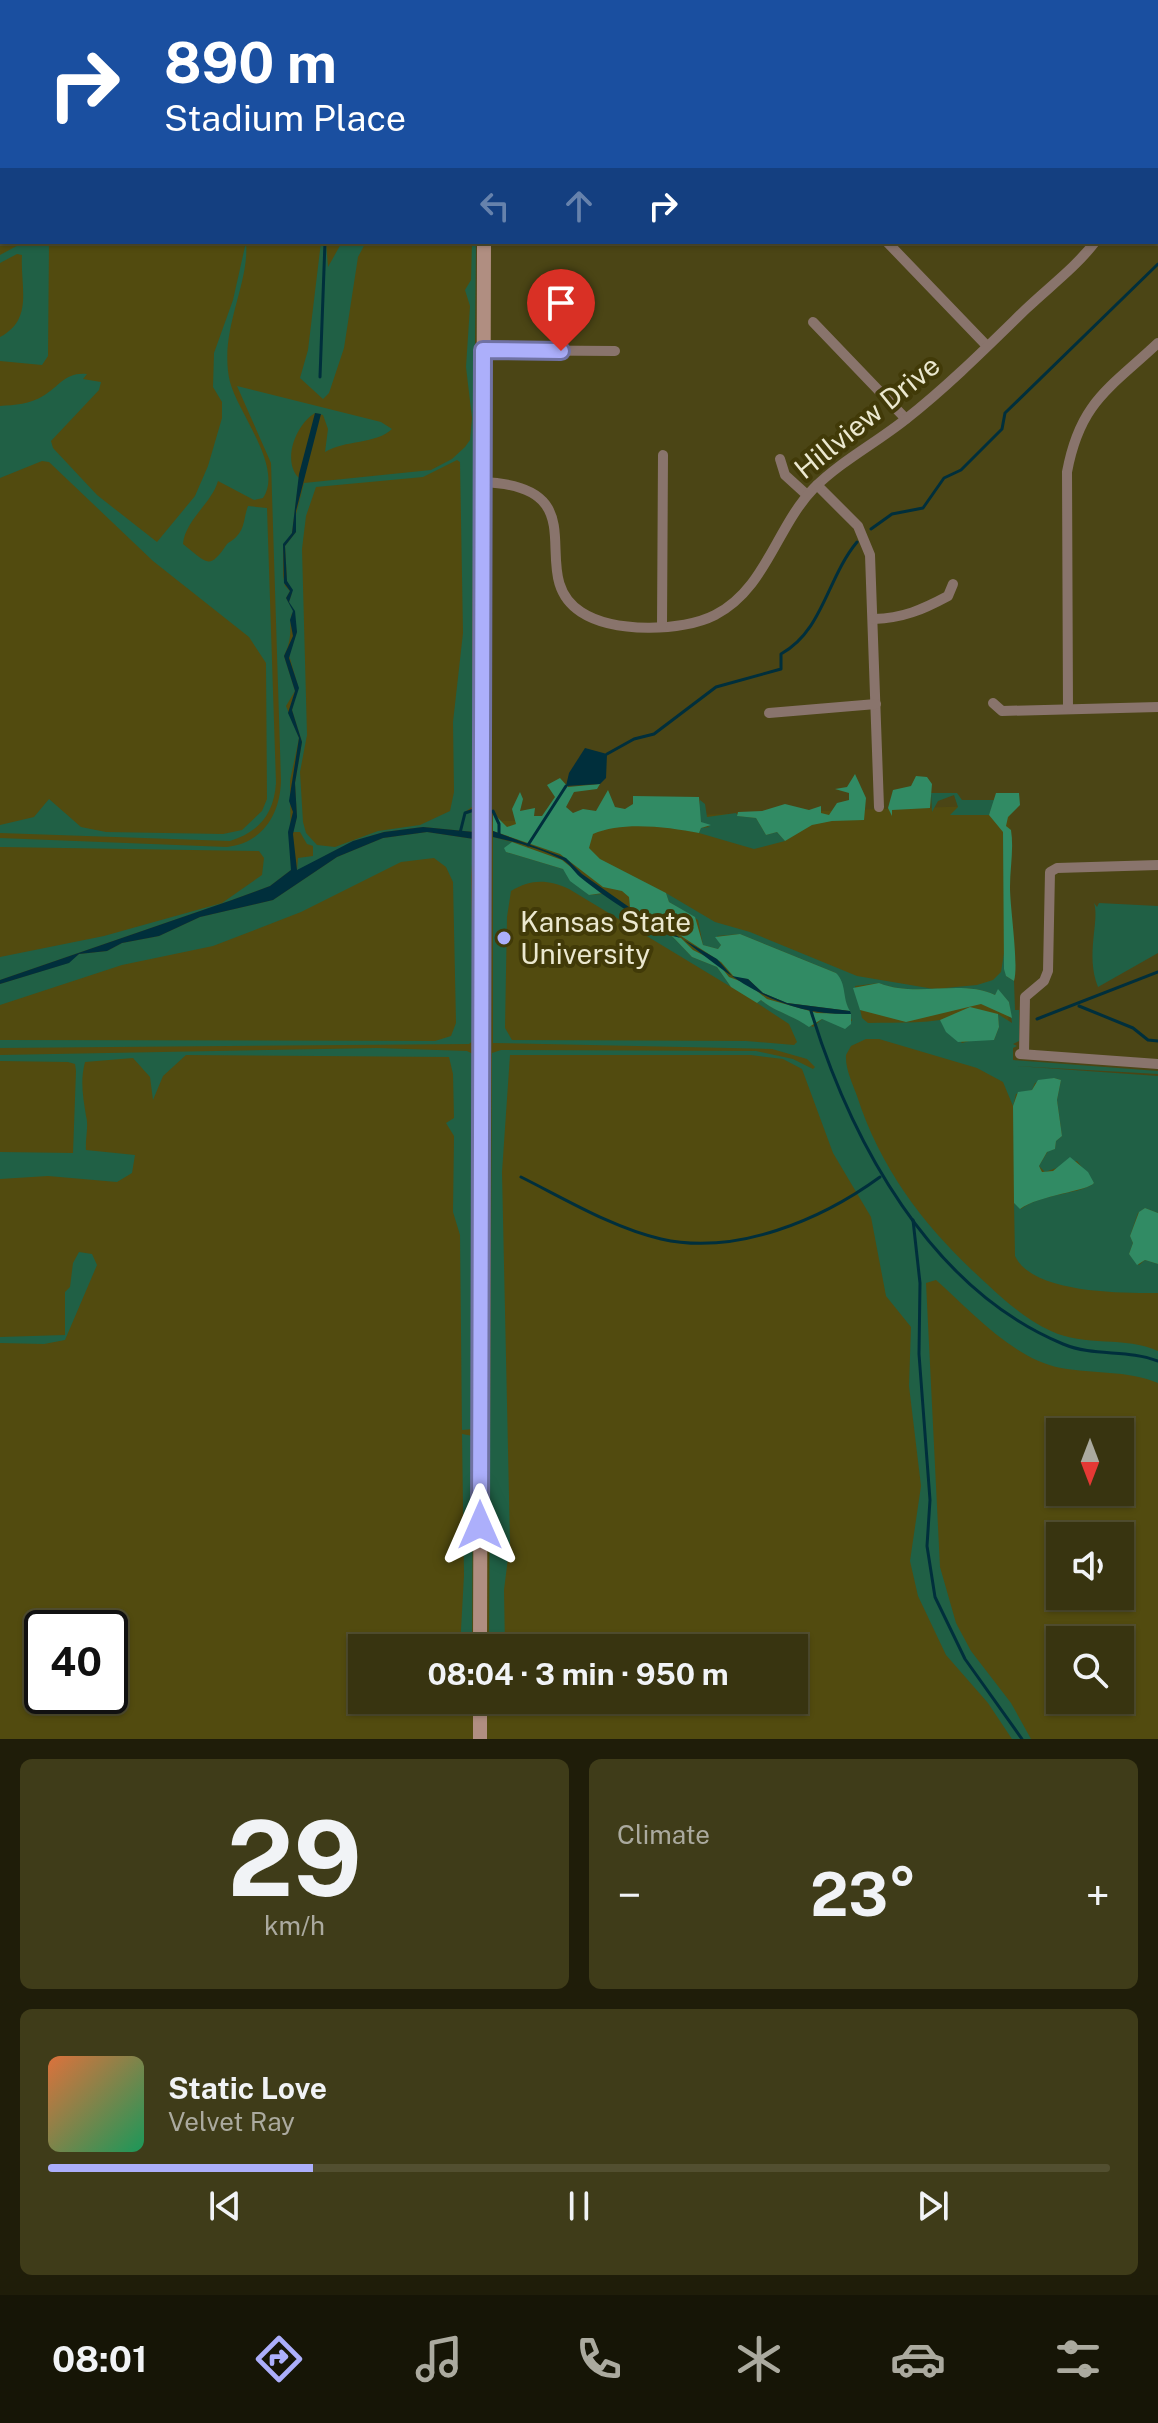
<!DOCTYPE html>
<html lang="en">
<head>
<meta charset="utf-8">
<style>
  :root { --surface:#383410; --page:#3f3c19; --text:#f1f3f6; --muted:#abaa9f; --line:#524f30; --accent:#acaffb }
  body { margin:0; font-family:"Public Sans",sans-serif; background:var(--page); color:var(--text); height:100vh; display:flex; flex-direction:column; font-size:30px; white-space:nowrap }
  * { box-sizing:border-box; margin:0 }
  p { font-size:26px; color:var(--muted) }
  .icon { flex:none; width:44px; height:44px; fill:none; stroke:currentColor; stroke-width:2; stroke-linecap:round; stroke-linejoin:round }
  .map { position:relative; height:1739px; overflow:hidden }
  .details { display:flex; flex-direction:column; gap:20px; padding:20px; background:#1f1d09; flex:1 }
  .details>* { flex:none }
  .top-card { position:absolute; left:0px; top:0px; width:1158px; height:244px; box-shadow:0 2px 6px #0004,0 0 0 2px var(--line); background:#1a4fa0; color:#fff; overflow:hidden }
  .needle { width:52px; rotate:180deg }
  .controls { position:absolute; left:1046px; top:1418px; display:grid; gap:16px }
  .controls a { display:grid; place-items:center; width:88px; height:88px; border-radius:0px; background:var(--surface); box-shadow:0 2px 6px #0004,0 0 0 2px var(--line); font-size:40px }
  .speed { position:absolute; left:24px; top:1610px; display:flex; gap:16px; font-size:40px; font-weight:700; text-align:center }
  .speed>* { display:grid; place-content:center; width:104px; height:104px; border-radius:50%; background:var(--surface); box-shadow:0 2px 6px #0004,0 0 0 2px var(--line); line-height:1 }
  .speed .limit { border:4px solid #111; border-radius:12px; background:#fff; color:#111 }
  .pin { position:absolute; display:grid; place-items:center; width:68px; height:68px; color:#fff; margin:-82px -34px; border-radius:50% 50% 50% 0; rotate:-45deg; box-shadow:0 0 8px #0007 }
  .pin .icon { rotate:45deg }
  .me { position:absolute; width:88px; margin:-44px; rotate:0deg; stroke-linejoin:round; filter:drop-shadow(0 0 6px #0008) }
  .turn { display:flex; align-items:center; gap:28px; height:168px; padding:0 32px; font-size:36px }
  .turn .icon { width:104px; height:104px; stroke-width:2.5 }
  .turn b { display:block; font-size:56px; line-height:68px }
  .lanes { display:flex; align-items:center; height:76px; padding:0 32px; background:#0003; justify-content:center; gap:40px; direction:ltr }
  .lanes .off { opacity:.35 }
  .big { font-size:60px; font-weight:700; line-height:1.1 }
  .details .widget { flex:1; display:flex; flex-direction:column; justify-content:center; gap:12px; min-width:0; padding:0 28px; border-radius:12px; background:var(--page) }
  .details .dial { align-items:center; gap:0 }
  .dial b { font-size:104px; line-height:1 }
  .song { display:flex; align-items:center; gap:24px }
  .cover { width:96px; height:96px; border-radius:12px; background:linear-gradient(135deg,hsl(20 70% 55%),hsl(150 70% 35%)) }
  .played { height:8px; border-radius:4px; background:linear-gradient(90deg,var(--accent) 25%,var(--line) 25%) }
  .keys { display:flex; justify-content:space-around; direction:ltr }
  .heat { display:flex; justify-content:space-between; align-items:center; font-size:44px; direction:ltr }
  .details .tiles { flex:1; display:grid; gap:20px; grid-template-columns:1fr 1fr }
  .widget:last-child { grid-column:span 2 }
  .trip { position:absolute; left:348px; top:1634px; width:460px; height:80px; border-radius:0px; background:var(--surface); box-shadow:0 2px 6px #0004,0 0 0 2px var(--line); font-weight:700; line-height:80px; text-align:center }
  .menu { display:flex; height:128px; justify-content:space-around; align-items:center; background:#161506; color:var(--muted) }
  .menu .icon { width:56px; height:56px }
  .menu .current { color:var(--accent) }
  .menu b { font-size:36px; color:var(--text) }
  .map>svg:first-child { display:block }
  .built { fill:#524b0f; fill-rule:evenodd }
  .green { fill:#206045; fill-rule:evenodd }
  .forest { fill:#318b64 }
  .water { fill:#002f3c }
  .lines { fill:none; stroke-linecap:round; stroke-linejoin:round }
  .stream { stroke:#002f3c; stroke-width:3 }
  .street { stroke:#89746c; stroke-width:10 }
  .secondary { stroke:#b08e81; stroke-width:14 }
  .route-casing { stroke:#7072a3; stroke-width:20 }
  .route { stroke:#acaffb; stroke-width:14 }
  .poi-dot { fill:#acaffb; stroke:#413a08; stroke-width:3 }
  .labels { text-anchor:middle; stroke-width:8; stroke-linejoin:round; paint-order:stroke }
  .street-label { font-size:28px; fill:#ebe8cf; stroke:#413a08 }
  .poi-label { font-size:28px; fill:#ebe8cf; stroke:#413a08; text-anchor:start }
</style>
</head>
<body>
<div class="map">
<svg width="1158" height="1739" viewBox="0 0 1158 1739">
  <rect width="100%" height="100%" fill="#4b4515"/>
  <path class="built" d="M0,0H477L2,2V242H476L473,822L1010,805L1008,1072L1158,1079V1739H0ZM1060,1432H1120V1492H1060ZM1060,1536H1120V1596H1060ZM42,1628H110V1696H42ZM1060,1640H1120V1700H1060ZM362,1648H794V1700H362Z"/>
  <g class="green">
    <path d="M24,242H49L48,356L42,365L0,361V337C34,319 20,287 22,255L17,254L0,263V255Z"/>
    <path d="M246,242C250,285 218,331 230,382C238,413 284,468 263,498L254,500L218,481C212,503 185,520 183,544C207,563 209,571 227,544C229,542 235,539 237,536C245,528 244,516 248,506L267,508L276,783C274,814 259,832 230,841L0,833V825L34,817L49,799L81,827L106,832L223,834L242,830L262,811L267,799L266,663L249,637L153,561L49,462L42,461L0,478V406C15,405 30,404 43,396C60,386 65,372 87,374L83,379L101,382L99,390L51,441L53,448L97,495L157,542L195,496L208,466L222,418V402L213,387L214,353L233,300Z"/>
    <polygon points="321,242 326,242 328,267 342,242 366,242 358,257 344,348 329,393 323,399 300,378 308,350"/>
    <path d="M472,242H476L472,647L475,805L466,811L474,812V832L423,827L384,832L353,841L297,871L298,858L313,856V846L307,844L300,832H293L297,817L295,783L302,742L292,710L298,686L289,655L297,632L289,602L292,593L287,581L285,546L296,532L295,518L304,483L431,470L452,459L465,447L470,440L472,418L466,367L470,306L465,290L471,280ZM457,460L460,462L463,633L453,722L454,792L450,811L420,825L378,831L335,847L317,845L306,833L303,822L300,772L307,735L302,549L306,516L316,487L423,477Z"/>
    <path d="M237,386L381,422L392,429C377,444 344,440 325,452L328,429L323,415L315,413C295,425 282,462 299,478L292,533L283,547V575L285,586L290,591L286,598L293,610C287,626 295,633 284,656L295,691L286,706L299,738L290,781L291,870L270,886L232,900L0,980V957L104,936L222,903L262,875L264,858L259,851L0,847V838L227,847C263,843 280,814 281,781L271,463Z"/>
    <polygon points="931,793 957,793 962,800 995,800 989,815 950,815 958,807 954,795 938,801 932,812"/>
    <polygon points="700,800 705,804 707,817 736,813 738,816 756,818 766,835 777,832 785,841 754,849 699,833 701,828 710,827 702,824 698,813"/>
    <polygon points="427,832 474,839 471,877 474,1040 469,1044 0,1048 0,1040 435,1041 451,1036 456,1023 453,882 446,867 434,858 401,862 301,912 213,946 122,965 0,1005 0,984 68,963 79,954 107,951 122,943 159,936 200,917 273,900 337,857 383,838"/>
    <path d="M493,837L512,842L506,852L563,869L589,895C596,895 602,893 607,895C625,903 646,920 659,933L671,935L692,957L717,967L731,987L569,889C547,879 531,879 511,891L507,917L505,1028L512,1040L746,1041L794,1045L797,1042L789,1024L757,1003L761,1000C776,1012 795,1016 813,1027L822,1019L852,1021L836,973L740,934L717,936L721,945L718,949L703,945L698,920L669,902L666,893L715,922L750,932L857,976L934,989L977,985L993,980L1001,972L1005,947L1006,976L1014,981L1015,1010H1019V1041L1013,1044L1017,1046L1013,1048V1060L1158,1071V1074L1015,1066L1158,1076V1213L1145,1208L1138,1213L1130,1236L1133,1243L1129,1254L1139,1265L1145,1260L1158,1264V1293C1123,1293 1033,1294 1015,1256L1014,1203L1021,1209C1042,1193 1083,1194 1094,1183L1077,1161L1045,1172L1039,1166L1048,1151L1055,1149L1056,1141L1062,1136L1057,1100L1061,1080L1054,1078L1035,1083L1032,1090L1016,1094L1013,1106L1003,1082L977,1068L879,1039H866L851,1046L846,1055C845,1069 853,1084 857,1096C882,1173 928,1231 987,1284C1006,1302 1027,1320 1051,1331C1084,1347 1126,1336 1158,1351V1383C1126,1370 1094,1374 1061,1368C1013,1359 971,1311 936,1280L926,1283L940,1567L956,1623L971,1651L1011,1703L1031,1739H1012L988,1703L946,1655L918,1596L910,1561L921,1486L909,1386L911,1327L886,1296L871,1217L833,1153L802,1069L783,1059L751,1055H510L502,1172L510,1542L504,1590L505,1648H489L492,1053L501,1050L756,1051L793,1059L813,1069L815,1067L807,1059L772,1049L493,1043ZM879,983C916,998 961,979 995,995L998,990L1009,1002L1012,1023L998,1014L999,1027L994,1040L976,1039L962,1043L940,1020C915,1024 892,1022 868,1023L862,1018L855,986Z"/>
    <path d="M1094,903L1097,907L1099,903L1158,906V953L1098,987C1085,954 1100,921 1094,903Z"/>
    <path d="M377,1048L467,1051L473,1054V1429L462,1430L460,1235L453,1212L454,1136L446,1123L454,1118L453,1074L449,1057L186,1055L163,1076L153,1100L150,1077L133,1058L85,1062C80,1081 83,1097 86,1116C89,1126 85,1139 86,1150L135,1155L132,1173L117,1182L48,1176L0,1179V1152L73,1153L76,1071L75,1064L68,1062L0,1061V1055Z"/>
    <polygon points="79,1252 92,1254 97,1265 65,1340 44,1344 0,1343 0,1337 65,1335 65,1292 70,1287 73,1263"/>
    <polygon points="462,1434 473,1436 472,1648 460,1648 464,1575"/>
  </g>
  <g class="forest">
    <polygon points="855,774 866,798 864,820 832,821 812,825 785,841 777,832 766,835 756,818 737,816 738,812 762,811 785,804 809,810 821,806 821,813 829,815 837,803 849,800 849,793 835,789 847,787"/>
    <polygon points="916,776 927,777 932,784 930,808 892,810 892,816 888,808 893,790 911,786"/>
    <path d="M560,778L568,787L600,784L597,789L574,792L566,807L573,813L583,809L596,811L608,790L615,807L625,809L633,804V796L699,797L701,822L711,825L701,828L699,833C668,827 622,821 593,834L589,848L600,859L666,893L669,902L695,917L703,945L718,949L721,945L715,937L740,934L836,973C847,984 842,998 850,1011L787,1003L763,993L748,979L735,978L721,962L678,934L668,916L661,926L630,907L629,897L622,891L603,887L560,854L493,831V813L507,827L516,824L512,809L520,792L523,799L520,811L535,808L534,816H542L555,797L547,785Z"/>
    <path d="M996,793H1019L1020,805L1008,817L1006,826L1011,830C1014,849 1010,868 1010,887C1010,909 1019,964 1014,981L1006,976L1004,969L1003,832L989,815Z"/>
    <polygon points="512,842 562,860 603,893 589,895 570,881 563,869 506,852 504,848"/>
    <path d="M671,935L681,938L693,950L717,962L729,977L748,984L767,999L817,1013L851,1014V1024L845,1029L822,1019L809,1027C792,1015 775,1012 761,1000L757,1003L731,987L717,967L692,957Z"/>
    <path d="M879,983C916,998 961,979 995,995L998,989L1009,1002L1012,1018L981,1004L906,1022L860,1010L853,988Z"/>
    <polygon points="970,1007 998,1014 999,1027 994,1040 958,1042 946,1032 940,1020"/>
    <path d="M1054,1078L1061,1080L1057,1100L1062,1136L1056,1141L1055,1149L1047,1152L1039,1166L1042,1172L1053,1171L1070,1157L1088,1172L1094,1183C1088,1191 1039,1195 1020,1209L1014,1203L1013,1106L1018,1092L1032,1090L1038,1080Z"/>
    <polygon points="1145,1208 1158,1213 1158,1264 1145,1260 1137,1265 1129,1254 1133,1243 1130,1236 1139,1212"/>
  </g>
  <g class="water">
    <polygon points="315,413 321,414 296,511 296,532 285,546 287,581 293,590 289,602 295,611 297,632 289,658 299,688 292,710 302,742 295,783 297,817 293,834 297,870 353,841 384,832 423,827 474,832 474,839 427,832 383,838 337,857 273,900 200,917 159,936 122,943 107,951 79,954 69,963 0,984 0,980 232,900 270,886 291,870 288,832 293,812 289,801 299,738 288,713 295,691 284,656 293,636 290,620 293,611 286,598 290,591 284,583 283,544 292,533 299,474"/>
    <polygon points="585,748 607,754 606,778 600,784 566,786 569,773"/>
    <path d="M493,831L566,858L582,874L639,914L717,959L732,976L748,979L763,993L787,1003L850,1011L851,1014C778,1015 736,981 684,940C679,936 673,937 667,934C657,930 645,921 636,916C617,905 596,890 580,877C574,872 570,864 563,860C542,849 516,842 493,837Z"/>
  </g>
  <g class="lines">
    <g class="stream">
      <polyline points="320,377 325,242"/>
      <polyline points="871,529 892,514 923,508 944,478 961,470 1002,429 1005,413 1158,264"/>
      <path d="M607,754L634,739L654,734L716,687L781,669V654C823,631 827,578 857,542"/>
      <polyline points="493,811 499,824 499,835"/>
      <polyline points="460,833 465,813 474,810"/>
      <polyline points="528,845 566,786"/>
      <polyline points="1079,1006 1133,1028 1148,1040 1158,1041"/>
      <path d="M811,1011C851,1141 930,1289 1063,1344C1094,1357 1127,1349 1158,1361"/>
      <polyline points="1037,1019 1158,972"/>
      <path d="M521,1177C565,1199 613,1228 661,1239C736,1256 821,1220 880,1177"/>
      <polyline points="913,1220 920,1283 919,1354 930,1500 927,1546 935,1597 965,1659 1022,1739"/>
    </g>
    <g class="street">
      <polyline points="394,0 396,2"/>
      <polyline points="918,2 918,0"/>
      <polyline points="1115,2 1115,0"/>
      <polyline points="1156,141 1158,141"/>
      <polyline points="887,242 987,346"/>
      <polyline points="813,322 906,419"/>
      <polyline points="483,350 615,351"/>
      <polyline points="780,459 785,475 807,495"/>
      <path d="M483,482C603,487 522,574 581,612C613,633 682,632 715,615C766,589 776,527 814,488C841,461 876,443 906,419C948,386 987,347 1026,309C1049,287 1076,267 1095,242"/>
      <polyline points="817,485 858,526 870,555 879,807"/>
      <path d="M874,619C903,618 922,610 948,596L953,584"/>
      <polyline points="662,627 663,455"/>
      <polyline points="993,703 1002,711 1158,707"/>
      <path d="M1068,709L1067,472C1080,402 1109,389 1158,343"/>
      <polyline points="769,713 876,704"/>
      <polyline points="1020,1054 1158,1064"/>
      <polyline points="1024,1054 1025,997 1044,981 1048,971 1050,872 1057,868 1158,865"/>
    </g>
    <g class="secondary">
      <polyline points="484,2 484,0"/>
      <polyline points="480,1648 484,242"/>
      <polyline points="480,1700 480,1739"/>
    </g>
  </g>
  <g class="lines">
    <defs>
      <polyline id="route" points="480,1525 483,350 561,351"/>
    </defs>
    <use href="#route" class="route-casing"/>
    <use href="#route" class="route"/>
  </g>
  <circle class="poi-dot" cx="504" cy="938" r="8"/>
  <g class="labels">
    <g class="street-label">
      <text transform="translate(867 417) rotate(-39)" y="10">Hillview Drive</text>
    </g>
    <g class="poi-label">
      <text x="520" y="932">Kansas State<tspan x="520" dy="32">University</tspan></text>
    </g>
  </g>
</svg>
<div class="controls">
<a><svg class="needle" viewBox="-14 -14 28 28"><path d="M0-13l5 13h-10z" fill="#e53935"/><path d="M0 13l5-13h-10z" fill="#abaa9f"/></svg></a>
<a><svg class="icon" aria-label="sound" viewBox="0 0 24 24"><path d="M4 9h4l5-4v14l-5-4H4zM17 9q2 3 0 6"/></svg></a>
<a><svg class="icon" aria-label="search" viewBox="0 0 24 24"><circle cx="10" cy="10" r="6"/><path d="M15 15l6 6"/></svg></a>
</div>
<div class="speed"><div class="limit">40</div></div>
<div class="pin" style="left:561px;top:351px;background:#d93025"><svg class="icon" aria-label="arrive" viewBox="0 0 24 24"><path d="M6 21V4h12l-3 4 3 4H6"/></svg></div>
<svg class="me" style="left:480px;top:1525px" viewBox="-20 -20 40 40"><path d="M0-17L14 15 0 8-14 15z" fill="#acaffb" stroke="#fff" stroke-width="4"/></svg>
<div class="trip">08:04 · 3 min · 950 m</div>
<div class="top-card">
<div class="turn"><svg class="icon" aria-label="right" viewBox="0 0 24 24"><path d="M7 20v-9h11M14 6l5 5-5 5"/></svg><div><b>890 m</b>Stadium Place</div></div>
<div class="lanes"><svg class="icon off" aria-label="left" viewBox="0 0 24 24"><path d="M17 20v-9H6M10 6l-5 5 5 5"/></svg><svg class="icon off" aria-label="ahead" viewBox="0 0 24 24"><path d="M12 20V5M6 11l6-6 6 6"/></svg><svg class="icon" aria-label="right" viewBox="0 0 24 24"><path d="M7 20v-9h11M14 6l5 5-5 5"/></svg></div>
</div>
</div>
<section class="details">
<div class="tiles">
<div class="widget dial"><b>29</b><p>km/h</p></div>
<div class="widget"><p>Climate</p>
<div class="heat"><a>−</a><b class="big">23°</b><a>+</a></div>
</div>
<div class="widget">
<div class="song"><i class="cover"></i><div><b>Static Love</b><p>Velvet Ray</p></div></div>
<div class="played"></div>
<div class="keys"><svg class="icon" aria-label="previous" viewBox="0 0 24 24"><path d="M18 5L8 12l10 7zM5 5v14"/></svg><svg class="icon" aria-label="pause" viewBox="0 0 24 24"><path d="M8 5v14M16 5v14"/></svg><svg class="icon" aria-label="next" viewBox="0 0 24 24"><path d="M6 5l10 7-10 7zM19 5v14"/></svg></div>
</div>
</div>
</section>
<nav class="menu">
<b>08:01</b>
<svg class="icon current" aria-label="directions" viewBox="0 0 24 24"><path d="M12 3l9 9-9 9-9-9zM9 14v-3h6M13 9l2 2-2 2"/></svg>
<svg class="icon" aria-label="music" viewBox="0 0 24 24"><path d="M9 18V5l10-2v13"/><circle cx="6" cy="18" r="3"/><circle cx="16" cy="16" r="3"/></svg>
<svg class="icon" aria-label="phone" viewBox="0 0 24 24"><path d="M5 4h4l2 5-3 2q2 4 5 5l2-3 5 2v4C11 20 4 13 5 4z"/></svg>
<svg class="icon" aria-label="climate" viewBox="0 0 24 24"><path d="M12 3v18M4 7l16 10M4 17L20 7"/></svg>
<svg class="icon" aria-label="car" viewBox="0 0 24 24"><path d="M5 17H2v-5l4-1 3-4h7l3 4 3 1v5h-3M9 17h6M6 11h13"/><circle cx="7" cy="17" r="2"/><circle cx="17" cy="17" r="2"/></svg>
<svg class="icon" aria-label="filters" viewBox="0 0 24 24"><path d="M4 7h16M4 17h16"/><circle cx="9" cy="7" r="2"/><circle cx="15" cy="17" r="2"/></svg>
</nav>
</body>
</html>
